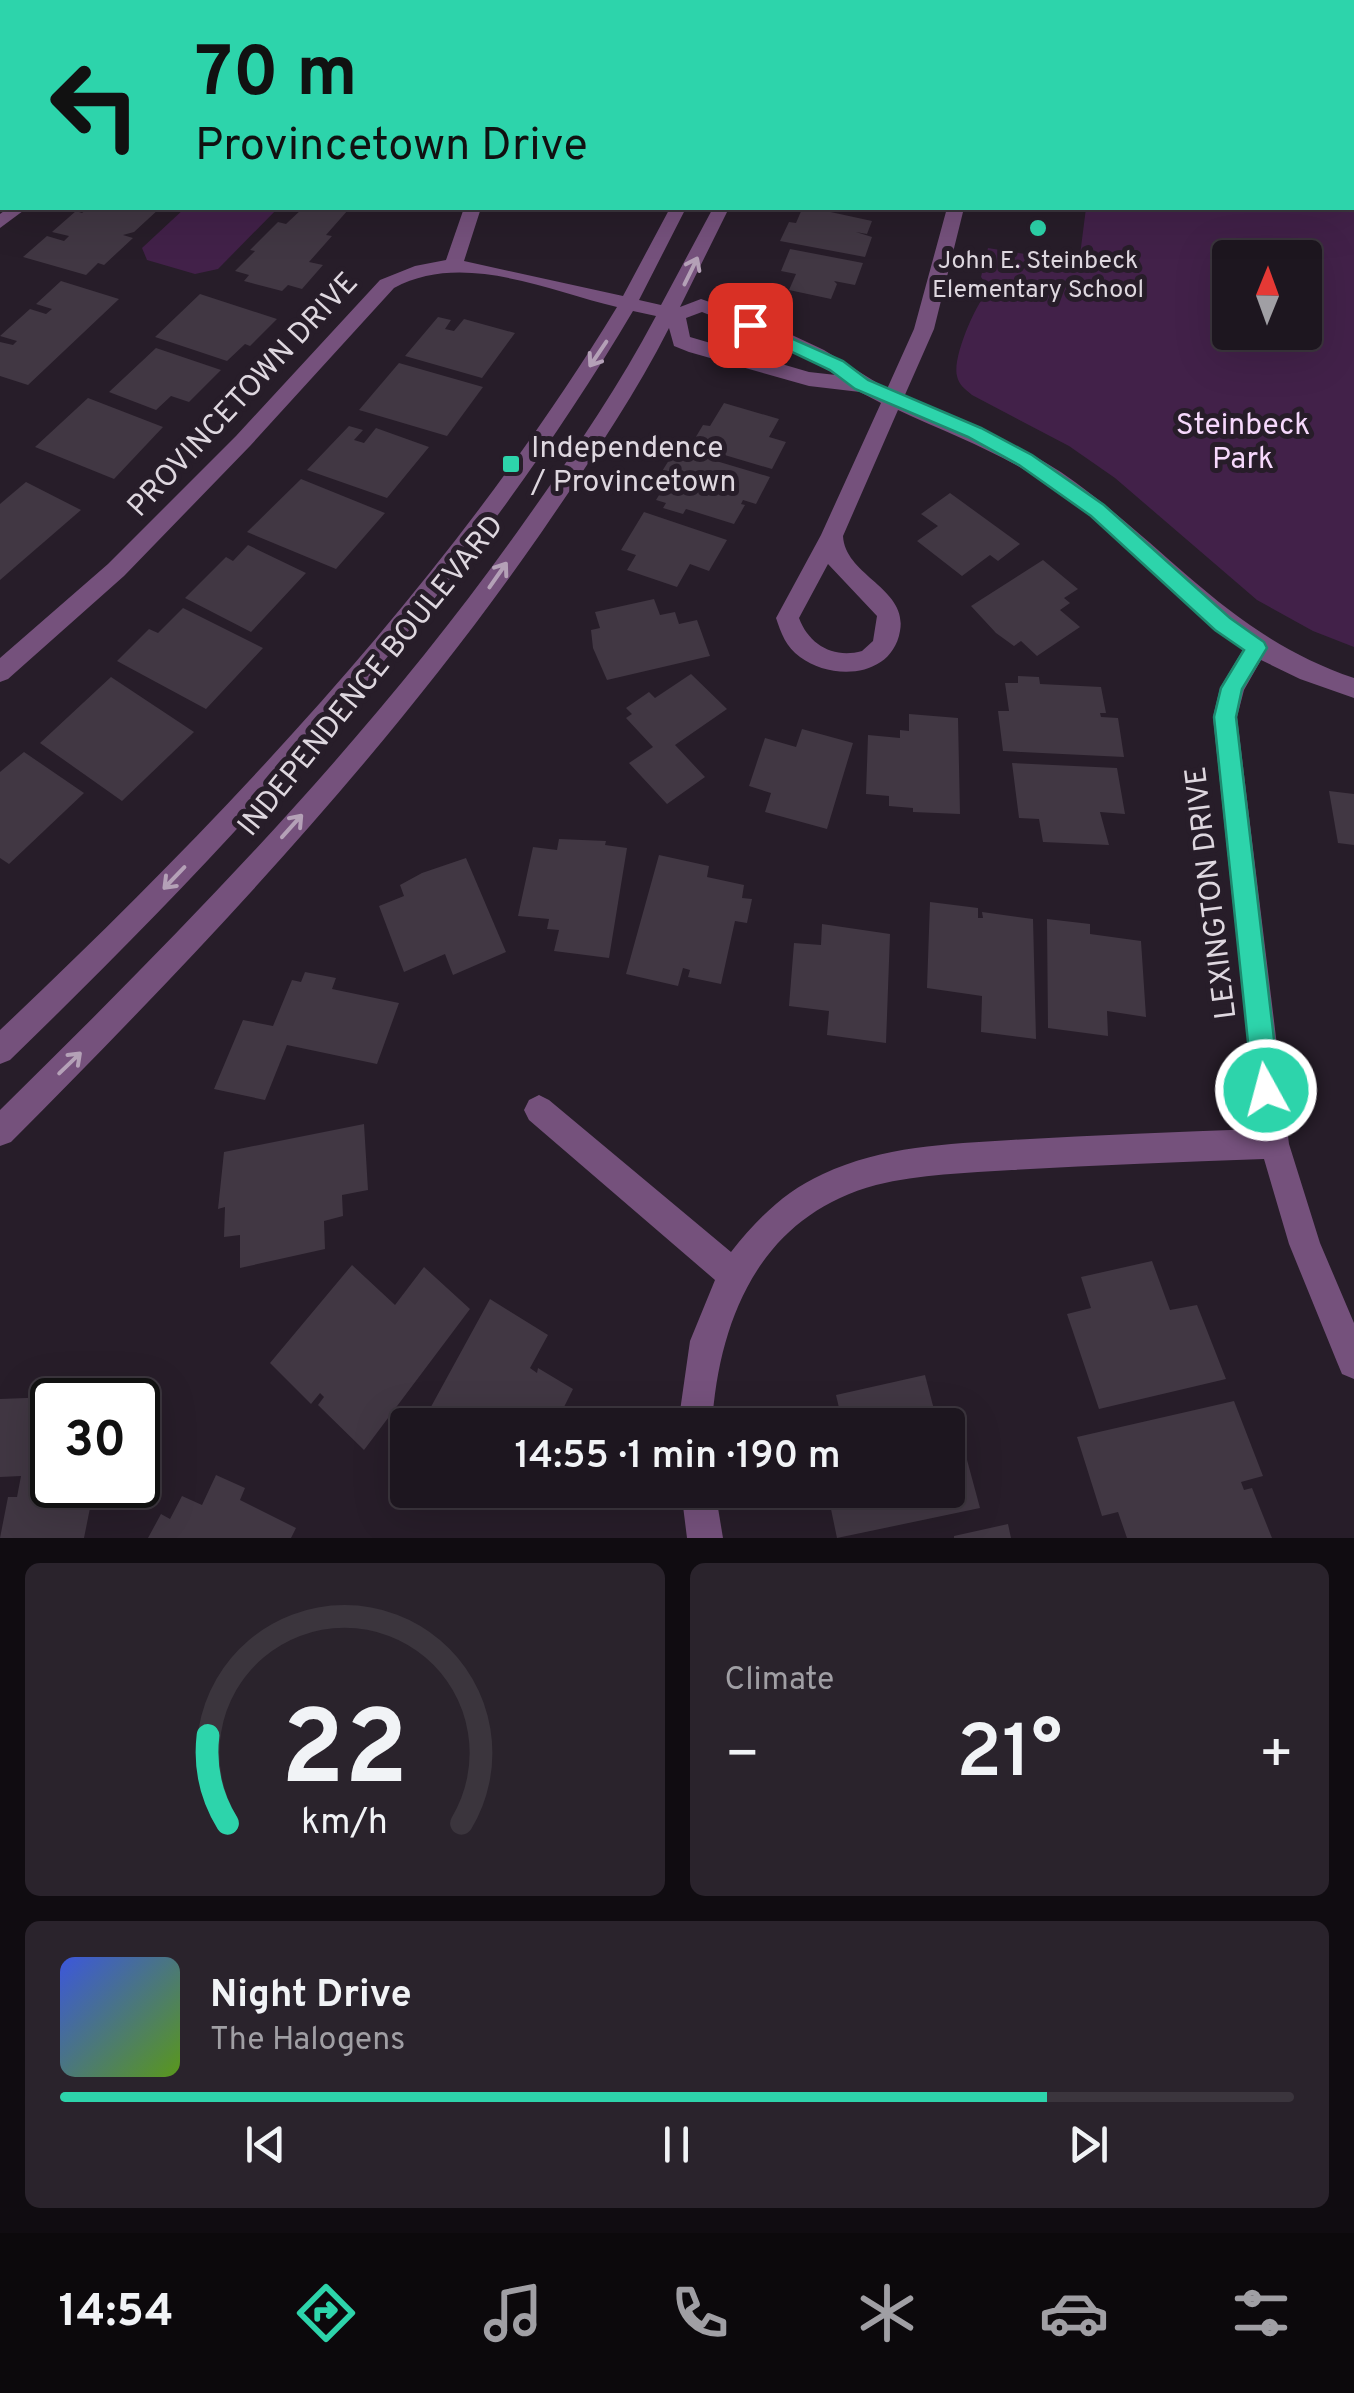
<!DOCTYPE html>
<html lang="en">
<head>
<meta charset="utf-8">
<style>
  :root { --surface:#1d161f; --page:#2a232c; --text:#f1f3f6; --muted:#a09fa4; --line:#3b353d; --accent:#2dd4ab }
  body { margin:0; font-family:Overpass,sans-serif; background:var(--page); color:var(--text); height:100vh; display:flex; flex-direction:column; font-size:38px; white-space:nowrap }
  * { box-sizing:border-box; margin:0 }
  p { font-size:32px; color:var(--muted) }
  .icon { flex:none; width:55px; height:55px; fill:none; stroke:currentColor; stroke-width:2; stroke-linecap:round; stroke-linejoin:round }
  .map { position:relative; height:1538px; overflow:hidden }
  .details { display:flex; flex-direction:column; gap:25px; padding:25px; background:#100c11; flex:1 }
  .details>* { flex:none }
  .banner { position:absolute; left:0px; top:0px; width:1355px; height:210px; box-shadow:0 10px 40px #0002,0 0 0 2px var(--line); background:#2dd4ab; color:#111; overflow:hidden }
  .needle { width:65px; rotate:1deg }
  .tools { position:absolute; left:1212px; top:240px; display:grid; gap:20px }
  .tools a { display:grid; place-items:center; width:110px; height:110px; border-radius:10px; background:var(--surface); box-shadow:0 10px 40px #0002,0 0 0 2px var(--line); font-size:50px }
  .speed { position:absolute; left:30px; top:1378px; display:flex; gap:20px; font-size:50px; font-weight:700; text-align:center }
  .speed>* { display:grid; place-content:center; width:130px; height:130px; border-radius:50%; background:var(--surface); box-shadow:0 10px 40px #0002,0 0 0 2px var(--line); line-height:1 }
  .speed .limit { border:5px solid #111; border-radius:15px; background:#fff; color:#111 }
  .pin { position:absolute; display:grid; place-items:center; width:85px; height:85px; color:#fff; margin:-42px; border-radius:20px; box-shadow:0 5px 15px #0006 }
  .me { position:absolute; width:110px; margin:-55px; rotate:353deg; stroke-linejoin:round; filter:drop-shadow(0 0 8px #0008) }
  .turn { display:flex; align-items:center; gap:35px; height:210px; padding:0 30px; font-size:45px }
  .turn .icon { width:130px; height:130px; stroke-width:2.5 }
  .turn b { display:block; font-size:70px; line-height:85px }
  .big { font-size:75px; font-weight:600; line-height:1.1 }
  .details .widget { flex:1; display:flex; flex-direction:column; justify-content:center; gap:15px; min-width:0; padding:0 35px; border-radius:15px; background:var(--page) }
  .details .dial { align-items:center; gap:0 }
  .dial svg { height:260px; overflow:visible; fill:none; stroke:var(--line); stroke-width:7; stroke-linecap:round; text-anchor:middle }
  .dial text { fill:var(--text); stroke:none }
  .song { display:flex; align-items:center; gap:30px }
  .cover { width:120px; height:120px; border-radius:15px; background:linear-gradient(135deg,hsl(230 70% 55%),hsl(90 70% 35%)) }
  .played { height:10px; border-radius:5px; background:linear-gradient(90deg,var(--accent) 80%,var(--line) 80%) }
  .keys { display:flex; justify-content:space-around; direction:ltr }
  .heat { display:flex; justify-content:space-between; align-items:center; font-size:55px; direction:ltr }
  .details .tiles { flex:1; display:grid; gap:25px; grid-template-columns:1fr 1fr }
  .widget:last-child { grid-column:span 2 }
  .trip { position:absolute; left:390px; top:1408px; width:575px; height:100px; border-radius:10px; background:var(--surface); box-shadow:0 10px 40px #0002,0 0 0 2px var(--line); font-weight:600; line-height:100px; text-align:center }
  .tabs { display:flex; height:160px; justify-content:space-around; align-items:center; background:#0c090c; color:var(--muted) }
  .tabs .icon { width:70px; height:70px }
  .tabs .selected { color:var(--accent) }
  .tabs b { font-size:45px; color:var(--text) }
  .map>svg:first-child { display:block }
  .green { fill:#422149; fill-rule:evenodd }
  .building { fill:#413743 }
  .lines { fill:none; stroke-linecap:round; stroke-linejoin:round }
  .minor { fill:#75517c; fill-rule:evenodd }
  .oneway { stroke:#b4a1b7 }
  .route { fill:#2dd4ab; stroke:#1d8a6f; stroke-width:2.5 }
  .poi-dot { fill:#2dd4ab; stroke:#271d29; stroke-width:4 }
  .labels { text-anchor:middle; stroke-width:10; stroke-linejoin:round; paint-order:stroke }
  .far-poi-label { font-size:25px; fill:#ded7df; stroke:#271d29 }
  .street-label { font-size:30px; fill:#ded7df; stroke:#271d29 }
  .park-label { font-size:30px; fill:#f6d8fc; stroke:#271d29 }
  .poi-label { font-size:30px; fill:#ded7df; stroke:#271d29; text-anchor:start }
</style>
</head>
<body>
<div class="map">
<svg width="1354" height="1538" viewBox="0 0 1354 1538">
  <rect width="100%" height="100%" fill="#271d29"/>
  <g class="green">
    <path d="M1354,180V647L1313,631L1257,600L1115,478L1069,446L972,395C965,389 959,385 957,376C952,358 976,302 990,289L981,277L988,248L1079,263L1086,208H1352ZM1230,258H1305V332H1230Z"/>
    <polygon points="185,208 278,208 218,269 195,274 147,260 142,248"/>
  </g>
  <g class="building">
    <polygon points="88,208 160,208 134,232 123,235 133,238 104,265 98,263 86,275 23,257 47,236 64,241 69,236 52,232 76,211 82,213"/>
    <polygon points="303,208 348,210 326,235 332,236 309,262 323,265 302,289 288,285 282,291 244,281 249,275 235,271 255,251 250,250 278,222 286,224"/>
    <polygon points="812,208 872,221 867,234 856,232 872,237 865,257 780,241 789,222 796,223 802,209"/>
    <polygon points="790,249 863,263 855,285 834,281 837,284 831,299 789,290 796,274 781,271"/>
    <polygon points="61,281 119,299 28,385 0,376 0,342 13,345 17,341 0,336 30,309 46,314 52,309 36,304"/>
    <polygon points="200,294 277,319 250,346 245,344 227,361 155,337"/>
    <polygon points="438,317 451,320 445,329 454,331 464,319 515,333 482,378 405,356"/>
    <polygon points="156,348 221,370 189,402 171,396 156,410 109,392"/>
    <polygon points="399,363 483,387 447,436 359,410"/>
    <polygon points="88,398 163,427 114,479 35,447"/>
    <polygon points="724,403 779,419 769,437 786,442 772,469 691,445 703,425 710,426"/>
    <polygon points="349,426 363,430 354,440 364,443 376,428 429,447 387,498 307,470"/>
    <polygon points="676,449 770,477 756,504 743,500 741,504 745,505 734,524 686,509 683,514 663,508 666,503 656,500 669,479 659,476"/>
    <polygon points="301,479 385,513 336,569 247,532"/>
    <polygon points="26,482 81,510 0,580 0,504"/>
    <polygon points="950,493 1020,544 998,561 990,555 962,576 917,541 938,526 921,514"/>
    <polygon points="644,512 727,540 709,571 690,564 677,587 627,570 636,555 621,550"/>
    <polygon points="248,545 306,573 251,632 185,598 226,557 233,561"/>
    <polygon points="1043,560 1078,589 1064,598 1070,603 1060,610 1080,627 1037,656 1021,641 1014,646 996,633 971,606"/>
    <polygon points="654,599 660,615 675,612 679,624 697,620 710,656 607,680 593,648 591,630 600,628 595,612"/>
    <polygon points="183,608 263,648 206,709 117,661 149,629 158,633"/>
    <polygon points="691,674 727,709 675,745 705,777 667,804 629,763 653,747 626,718 632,714 626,708 649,692 655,698"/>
    <polygon points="1018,676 1039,677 1040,684 1101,687 1106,713 1100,713 1101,717 1118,718 1124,757 1003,751 998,711 1009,711 1005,683 1018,683"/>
    <polygon points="111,677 194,732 122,801 40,743"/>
    <polygon points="909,714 958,718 960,814 913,812 913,808 889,806 889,796 866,794 868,735 900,738 900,730 909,731"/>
    <polygon points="802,729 853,743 827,829 765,812 771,793 749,786 765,738 796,747"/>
    <polygon points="24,752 84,793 9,864 0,858 0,772"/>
    <polygon points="1012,763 1117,768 1125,814 1100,812 1109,845 1043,842 1039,819 1019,818"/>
    <polygon points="1329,791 1354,794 1354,845 1338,843"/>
    <polygon points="559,839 606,841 605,845 627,848 609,958 554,951 559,930 547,929 549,919 518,916 533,847 557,850"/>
    <polygon points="659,855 709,866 707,877 744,885 742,898 752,899 747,923 735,921 721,984 688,977 690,970 683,968 678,986 626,974"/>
    <polygon points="466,858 506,952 453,975 445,954 404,972 379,906 404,896 400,885 422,873"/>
    <polygon points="930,902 978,908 978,918 983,918 982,912 1033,919 1036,1039 981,1032 982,996 927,988"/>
    <polygon points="1047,919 1090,924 1090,934 1141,941 1146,1017 1107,1011 1108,1036 1048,1028"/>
    <polygon points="822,924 890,934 886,1043 827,1035 829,1011 789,1006 794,943 821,945"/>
    <polygon points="305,972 336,978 332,989 399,1003 377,1064 287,1045 265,1100 214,1089 243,1020 273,1026 292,980 301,982"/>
    <polygon points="364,1124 368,1190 342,1195 343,1216 324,1221 325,1249 240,1268 240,1235 224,1237 225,1207 218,1209 224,1152"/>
    <polygon points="1152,1261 1170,1310 1197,1305 1226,1379 1099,1409 1067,1314 1091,1308 1081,1277"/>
    <polygon points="352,1265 395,1305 424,1267 470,1309 364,1450 318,1405 324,1397 320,1393 311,1404 270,1363"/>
    <polygon points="490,1299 548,1335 530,1368 537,1373 538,1368 573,1389 555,1425 421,1425"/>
    <polygon points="925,1375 938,1425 843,1425 836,1395"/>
    <polygon points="52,1397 45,1445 52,1445 52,1485 105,1485 101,1507 90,1508 84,1538 0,1538 8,1497 17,1497 21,1476 0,1477 0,1399"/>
    <polygon points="1234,1401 1263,1476 1241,1482 1244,1490 1252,1488 1272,1538 1127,1538 1118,1512 1102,1516 1077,1437"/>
    <polygon points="963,1445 980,1508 837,1538 827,1490 948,1490 948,1449"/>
    <polygon points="216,1475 245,1488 240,1500 296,1528 291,1538 148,1538 161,1514 170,1519 182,1496 202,1505"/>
    <polygon points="1008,1524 1011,1538 954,1538 954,1536"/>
  </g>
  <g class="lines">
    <g class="minor">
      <polygon points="159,0 183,0 184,2 160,2"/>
      <rect x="554" y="0" width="14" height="2"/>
      <rect x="739" y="0" width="14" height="2"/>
      <rect x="778" y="0" width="14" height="2"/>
      <rect x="969" y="0" width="14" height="2"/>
      <rect x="1052" y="0" width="14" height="2"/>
      <polygon points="8,208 27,208 0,228 0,214"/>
      <path d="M464,208H481L464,261L623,296L670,208H686L639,300L661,305L713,208H729L680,307L701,299L758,319L824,350L887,389L914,329L947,208H964L934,329L904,397C962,423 1023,444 1075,482C1174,554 1233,637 1354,678V698L1300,679L1261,660L1244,690L1237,717L1289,1144L1320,1243L1354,1323V1379L1342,1374L1337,1362L1289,1244L1264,1159C1180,1162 1096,1165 1012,1170C967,1173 920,1174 876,1185C761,1216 719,1317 712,1425H678L690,1341L715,1280L529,1120L524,1110L529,1100L539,1095L549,1100L731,1252C757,1219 785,1191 823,1174C883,1146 947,1144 1011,1140C1093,1135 1175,1132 1257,1129L1213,717L1220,688L1244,648C1175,602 1123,537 1056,490C1007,455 952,435 898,410L843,536C845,576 908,588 900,631C892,678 832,681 800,657C786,647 781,633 776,618L821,535L881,403L860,392L809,386L689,352L674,346L669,328C633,399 586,467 541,533C387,755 201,951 11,1142L0,1146V1110C188,925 373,737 525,521C572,455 618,388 656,316L633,311C466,592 244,833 10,1060L0,1064V1030C230,812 451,579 617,307C547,290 462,251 394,288L250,446L124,576L8,679L0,682V658L108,564L236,436L380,280L415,266L446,260ZM702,312L778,342L836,375L809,372L690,337L686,318ZM828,564L877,616L873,641L862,651C834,659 809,645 799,618Z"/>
      <polygon points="681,1490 715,1490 723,1538 687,1538"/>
    </g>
  </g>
  <defs><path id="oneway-shaft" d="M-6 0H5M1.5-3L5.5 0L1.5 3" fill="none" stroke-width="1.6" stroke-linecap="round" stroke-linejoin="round" transform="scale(2.5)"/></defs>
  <g class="oneway">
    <use href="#oneway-shaft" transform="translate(691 271) rotate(-64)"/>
    <use href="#oneway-shaft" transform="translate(598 354) rotate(124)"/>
    <use href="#oneway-shaft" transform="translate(498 575) rotate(-55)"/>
    <use href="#oneway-shaft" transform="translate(292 826) rotate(-48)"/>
    <use href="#oneway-shaft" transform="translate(174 878) rotate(134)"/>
    <use href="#oneway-shaft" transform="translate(70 1063) rotate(-44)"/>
  </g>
  <polygon class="route" points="750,320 843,361 868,380 981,428 1032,455 1104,505 1230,618 1264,642 1267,648 1242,689 1236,717 1280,1090 1276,1100 1266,1104 1257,1100 1253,1090 1214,717 1221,688 1244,650 1215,630 1091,516 1019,465 968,437 855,389 830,370 744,329 744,321"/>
  <g class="poi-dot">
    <circle cx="1038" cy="228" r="10"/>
    <rect x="501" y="454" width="20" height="20" rx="5"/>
  </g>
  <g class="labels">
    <g class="far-poi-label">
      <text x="1038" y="268">John E. Steinbeck<tspan x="1038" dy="29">Elementary School</tspan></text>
    </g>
    <g class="street-label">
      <text transform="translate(242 394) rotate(-47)" y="10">PROVINCETOWN DRIVE</text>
      <text transform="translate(370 675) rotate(-51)" y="10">INDEPENDENCE BOULEVARD</text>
      <text transform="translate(1210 893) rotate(-97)" y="10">LEXINGTON DRIVE</text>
    </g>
    <g class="park-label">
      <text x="1243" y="434">Steinbeck<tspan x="1243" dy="34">Park</tspan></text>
    </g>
    <g class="poi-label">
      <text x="531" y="457">Independence<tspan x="531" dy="34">/ Provincetown</tspan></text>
    </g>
  </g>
</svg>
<div class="tools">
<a><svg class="needle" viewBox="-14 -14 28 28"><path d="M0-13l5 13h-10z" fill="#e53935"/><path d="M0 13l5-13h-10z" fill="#a09fa4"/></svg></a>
</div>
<div class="speed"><div class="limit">30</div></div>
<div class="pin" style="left:750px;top:325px;background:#d93025"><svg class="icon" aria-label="arrive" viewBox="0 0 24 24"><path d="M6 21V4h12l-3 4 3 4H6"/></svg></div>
<svg class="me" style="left:1266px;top:1090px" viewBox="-20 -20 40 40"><circle r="17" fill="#2dd4ab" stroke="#fff" stroke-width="3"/><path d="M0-11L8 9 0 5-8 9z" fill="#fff"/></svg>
<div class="trip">14:55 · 1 min · 190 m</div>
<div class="banner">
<div class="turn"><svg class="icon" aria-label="left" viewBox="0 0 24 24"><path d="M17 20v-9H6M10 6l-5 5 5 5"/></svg><div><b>70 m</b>Provincetown Drive</div></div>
</div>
</div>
<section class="details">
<div class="tiles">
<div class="widget dial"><svg viewBox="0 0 100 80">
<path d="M14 69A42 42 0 1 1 86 69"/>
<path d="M14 69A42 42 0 0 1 8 42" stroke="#2dd4ab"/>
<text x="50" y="56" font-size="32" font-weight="700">22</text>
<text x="50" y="72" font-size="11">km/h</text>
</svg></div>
<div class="widget"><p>Climate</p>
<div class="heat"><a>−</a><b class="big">21°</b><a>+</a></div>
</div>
<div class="widget">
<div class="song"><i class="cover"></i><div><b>Night Drive</b><p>The Halogens</p></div></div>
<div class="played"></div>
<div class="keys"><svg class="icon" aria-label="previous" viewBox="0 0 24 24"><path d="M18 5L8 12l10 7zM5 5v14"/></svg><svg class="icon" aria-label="pause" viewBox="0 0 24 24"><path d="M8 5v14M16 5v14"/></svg><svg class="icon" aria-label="next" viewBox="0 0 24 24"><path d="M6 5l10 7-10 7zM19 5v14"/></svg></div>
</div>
</div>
</section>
<nav class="tabs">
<b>14:54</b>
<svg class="icon selected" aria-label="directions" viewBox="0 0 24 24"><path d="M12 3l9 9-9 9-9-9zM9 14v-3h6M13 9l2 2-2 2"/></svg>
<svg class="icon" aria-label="music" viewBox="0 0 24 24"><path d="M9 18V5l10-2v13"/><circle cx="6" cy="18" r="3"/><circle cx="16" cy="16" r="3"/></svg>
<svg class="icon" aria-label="phone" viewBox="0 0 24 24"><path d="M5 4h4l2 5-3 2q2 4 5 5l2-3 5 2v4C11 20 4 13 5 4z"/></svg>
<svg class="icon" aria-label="climate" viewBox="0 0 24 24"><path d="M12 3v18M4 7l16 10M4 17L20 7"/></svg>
<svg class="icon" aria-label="car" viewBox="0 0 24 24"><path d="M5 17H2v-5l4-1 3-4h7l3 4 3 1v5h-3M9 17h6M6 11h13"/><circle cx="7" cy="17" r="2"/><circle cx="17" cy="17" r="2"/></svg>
<svg class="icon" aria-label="filters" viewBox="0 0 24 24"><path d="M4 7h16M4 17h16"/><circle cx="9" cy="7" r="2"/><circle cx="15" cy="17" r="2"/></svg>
</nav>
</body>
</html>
